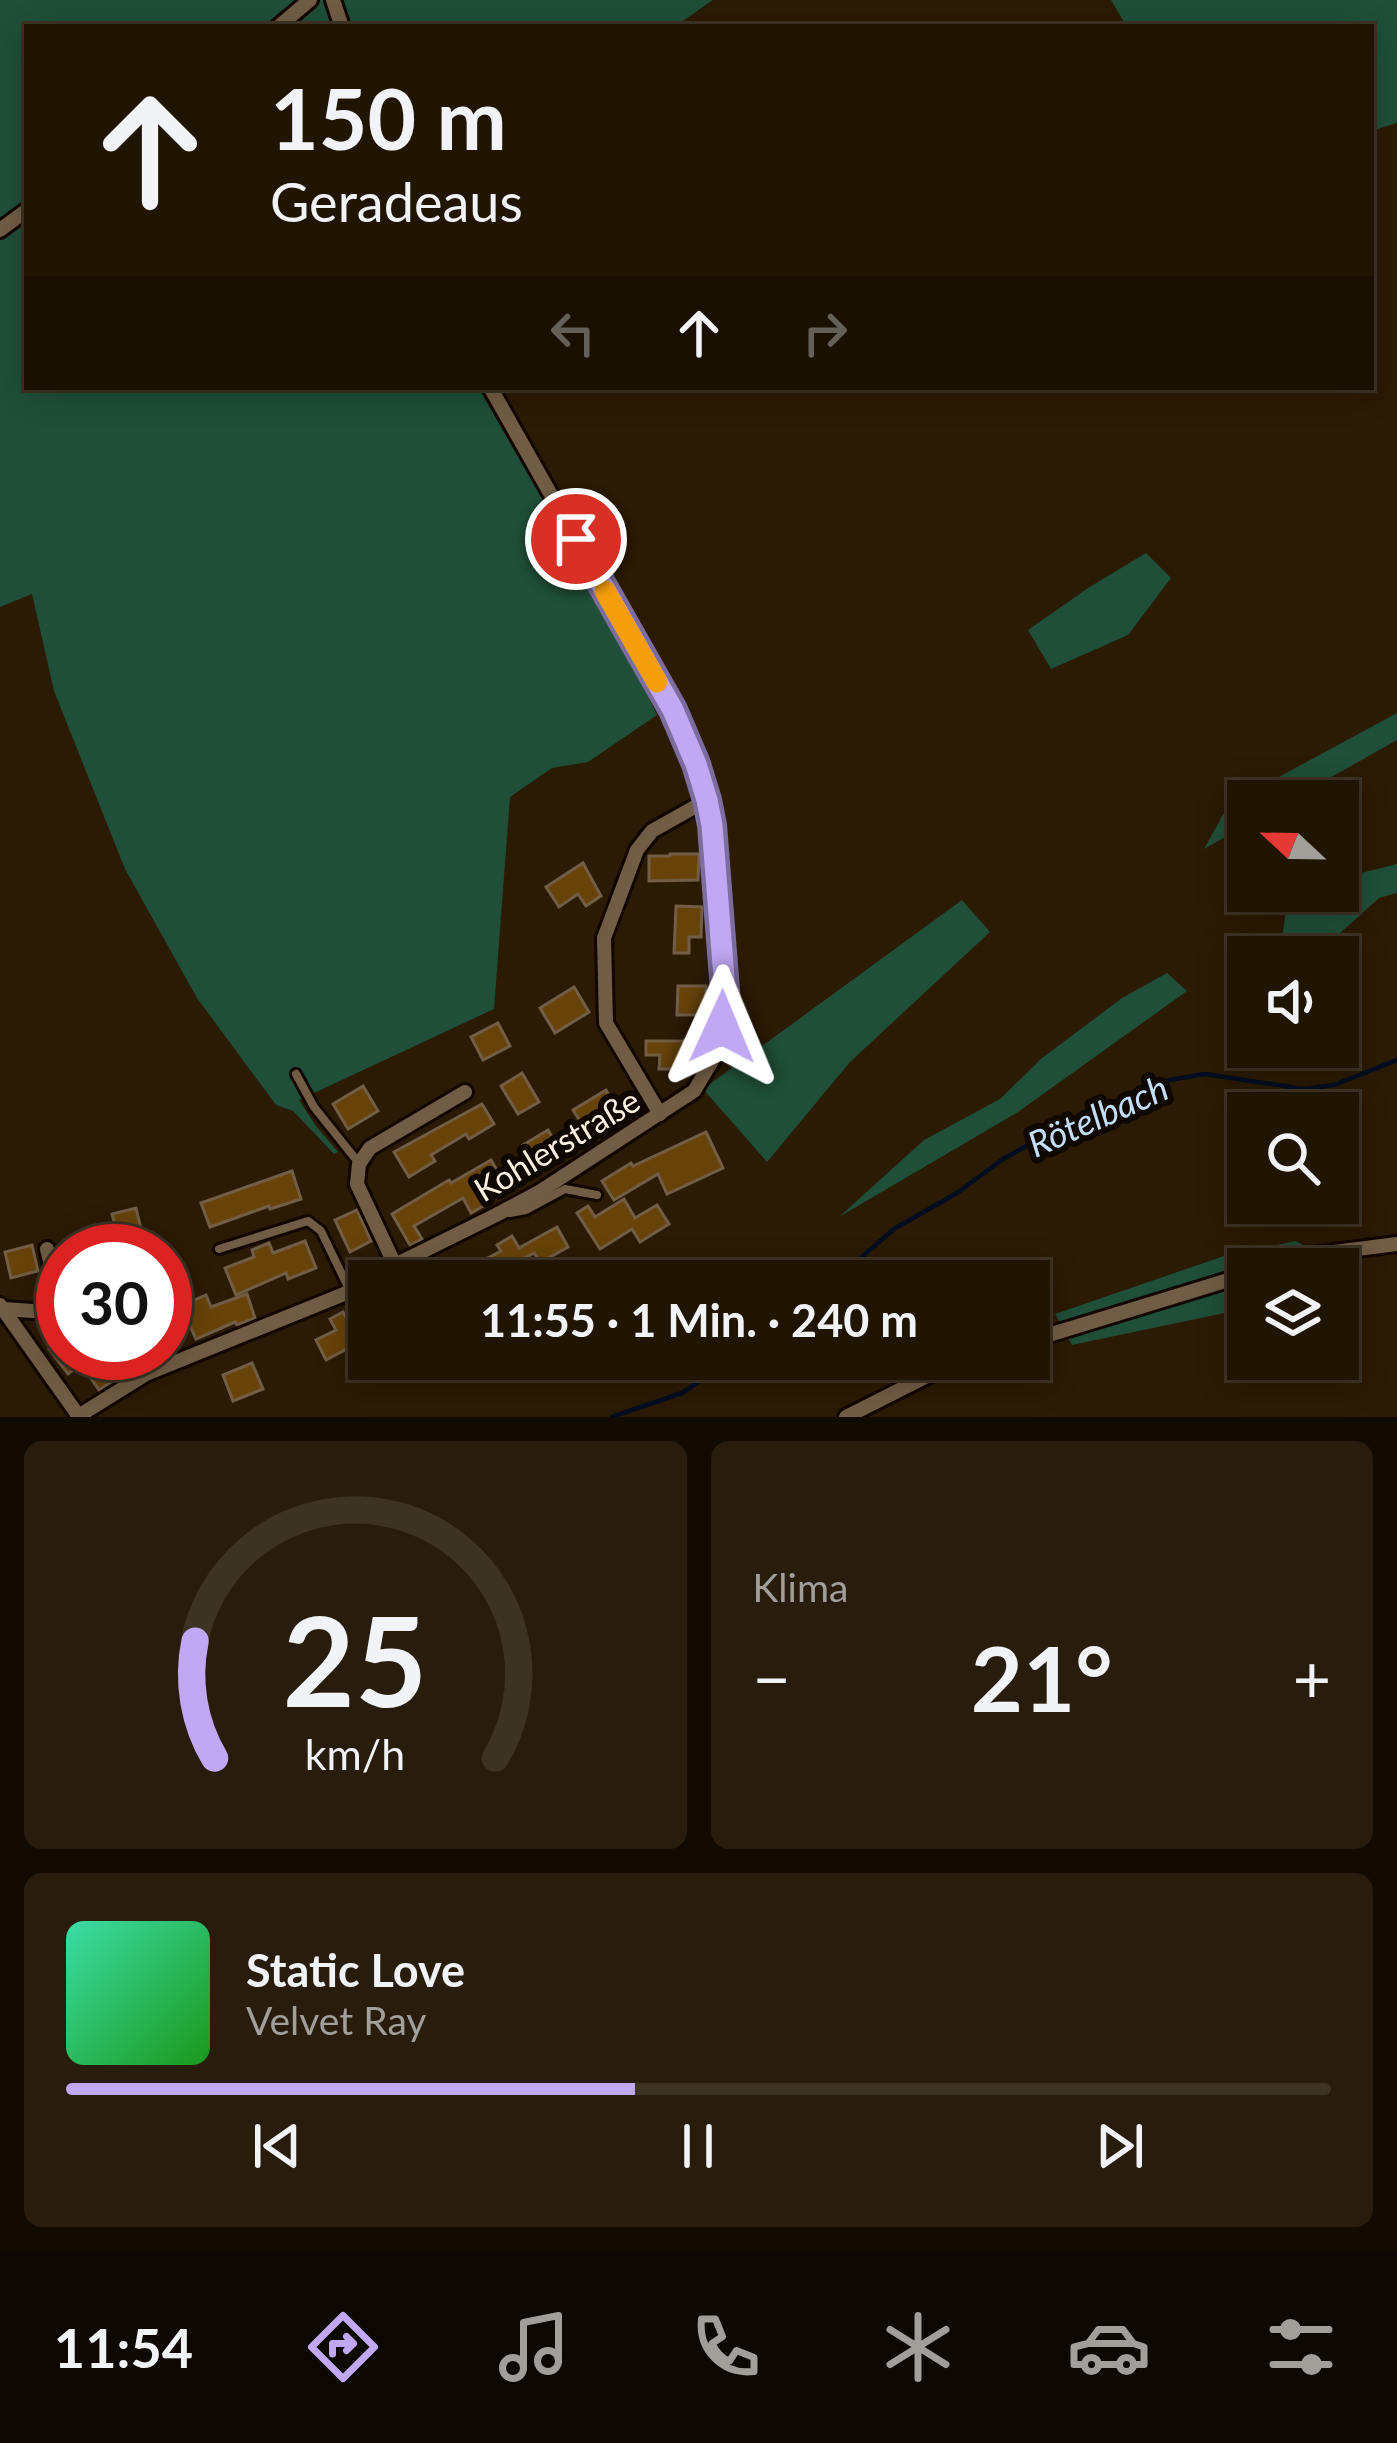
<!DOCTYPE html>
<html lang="de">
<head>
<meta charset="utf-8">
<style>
  :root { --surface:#201403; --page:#281d0d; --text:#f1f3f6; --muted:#a29e9a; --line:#3d3325; --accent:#c0a8f3 }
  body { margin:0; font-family:Lato,sans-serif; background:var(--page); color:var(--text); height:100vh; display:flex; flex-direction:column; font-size:45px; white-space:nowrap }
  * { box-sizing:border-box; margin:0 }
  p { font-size:39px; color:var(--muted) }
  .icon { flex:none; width:66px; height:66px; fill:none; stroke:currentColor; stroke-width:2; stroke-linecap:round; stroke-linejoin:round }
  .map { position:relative; height:1417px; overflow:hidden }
  .side { display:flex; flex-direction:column; gap:24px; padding:24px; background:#120b02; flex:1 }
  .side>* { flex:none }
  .top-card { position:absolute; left:24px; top:24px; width:1350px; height:366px; border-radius:0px; box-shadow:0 6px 30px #0003,0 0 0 3px var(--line); background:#201403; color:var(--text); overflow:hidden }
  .needle { width:78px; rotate:292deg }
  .buttons { position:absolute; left:1227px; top:780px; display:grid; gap:24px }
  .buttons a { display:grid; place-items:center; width:132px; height:132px; border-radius:0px; background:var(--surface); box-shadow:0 6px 30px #0003,0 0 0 3px var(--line); font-size:60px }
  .speed { position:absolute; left:36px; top:1224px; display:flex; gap:24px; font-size:60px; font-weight:700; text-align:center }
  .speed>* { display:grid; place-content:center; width:156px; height:156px; border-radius:50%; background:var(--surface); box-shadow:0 6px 30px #0003,0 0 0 3px var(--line); line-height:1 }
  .speed .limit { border:18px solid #d22; background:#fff; color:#111 }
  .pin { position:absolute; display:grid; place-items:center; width:102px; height:102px; color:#fff; margin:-51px; border:6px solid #fff; border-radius:50%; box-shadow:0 3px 12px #0007 }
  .me { position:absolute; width:132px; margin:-66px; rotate:1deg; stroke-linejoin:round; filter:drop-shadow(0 0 9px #0008) }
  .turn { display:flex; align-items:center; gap:42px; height:252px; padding:0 48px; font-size:54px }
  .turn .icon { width:156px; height:156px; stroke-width:2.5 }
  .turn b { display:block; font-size:84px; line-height:102px }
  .lanes { display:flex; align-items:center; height:114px; padding:0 48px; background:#0003; justify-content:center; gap:60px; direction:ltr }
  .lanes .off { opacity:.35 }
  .big { font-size:90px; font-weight:700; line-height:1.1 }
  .side .card { flex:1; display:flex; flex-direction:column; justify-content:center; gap:18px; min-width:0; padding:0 42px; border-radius:18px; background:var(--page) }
  .side .dial { align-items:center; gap:0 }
  .dial svg { height:312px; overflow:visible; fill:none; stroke:var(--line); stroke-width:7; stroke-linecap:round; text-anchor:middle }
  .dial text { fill:var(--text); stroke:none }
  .song { display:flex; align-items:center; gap:36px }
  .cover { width:144px; height:144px; border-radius:18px; background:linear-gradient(135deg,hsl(160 70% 55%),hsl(120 70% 35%)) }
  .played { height:12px; border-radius:6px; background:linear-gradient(90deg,var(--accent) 45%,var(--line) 45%) }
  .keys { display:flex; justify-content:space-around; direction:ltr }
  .heat { display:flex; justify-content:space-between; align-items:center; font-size:66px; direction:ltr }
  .side .tiles { flex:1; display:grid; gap:24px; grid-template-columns:1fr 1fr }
  .card:last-child { grid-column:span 2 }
  .trip { position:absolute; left:348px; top:1260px; width:702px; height:120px; border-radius:0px; background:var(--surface); box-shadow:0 6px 30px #0003,0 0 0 3px var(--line); font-weight:700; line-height:120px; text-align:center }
  .menu { display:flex; height:192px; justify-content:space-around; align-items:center; background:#0d0801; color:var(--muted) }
  .menu .icon { width:84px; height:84px }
  .menu .current { color:var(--accent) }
  .menu b { font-size:54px; color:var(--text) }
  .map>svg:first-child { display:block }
  .green { fill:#1f4f38 }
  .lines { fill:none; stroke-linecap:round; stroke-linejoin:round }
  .stream { stroke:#000d20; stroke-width:4.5 }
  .building { fill:#674309; stroke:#725e46; stroke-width:3 }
  .service-casing { stroke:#130500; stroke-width:14 }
  .minor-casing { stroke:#130500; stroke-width:20 }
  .service { stroke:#715d45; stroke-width:8 }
  .minor { stroke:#715d45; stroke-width:14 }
  .route-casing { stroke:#7d6d9e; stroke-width:30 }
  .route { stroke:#c0a8f3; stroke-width:21 }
  .slow { stroke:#f59e0b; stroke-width:21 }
  .labels { text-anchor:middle; stroke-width:12; stroke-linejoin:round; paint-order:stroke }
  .street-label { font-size:33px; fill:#fcf0e2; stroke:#0e0702 }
  .water-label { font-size:36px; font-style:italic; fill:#c3def8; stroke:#0e0702 }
</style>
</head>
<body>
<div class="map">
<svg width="1397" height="1417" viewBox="0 0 1397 1417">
  <rect width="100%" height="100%" fill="#2b1a04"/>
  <g class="green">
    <polygon points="0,0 713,0 674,27 27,27 27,387 478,387 591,582 657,715 588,762 552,768 510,797 494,1009 299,1100 316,1126 338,1152 334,1154 293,1111 276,1105 197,998 125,869 54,691 32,594 0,607"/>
    <polygon points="1111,0 1397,0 1397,123 1371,131 1371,27 1127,27"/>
    <polygon points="1146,553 1171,578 1128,635 1051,669 1028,630 1088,588"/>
    <polygon points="1397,713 1397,740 1289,801 1248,801 1248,824 1204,849 1229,804"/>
    <polygon points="1397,864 1397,893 1379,898 1338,935 1280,950 1286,912 1325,891 1338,891 1338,884 1357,874"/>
    <polygon points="962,900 990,932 850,1062 767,1162 703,1089"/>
    <polygon points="1167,973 1187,991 1018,1112 839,1217 924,1140 1000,1099 1042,1058 1122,998"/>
    <polygon points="1296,1241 1339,1266 1340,1282 1338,1269 1248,1269 1248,1308 1072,1345 1055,1314 1224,1256"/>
  </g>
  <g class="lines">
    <g class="stream">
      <polyline points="834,1281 894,1229 957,1193 1003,1159 1088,1112 1169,1080 1205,1074 1304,1089 1334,1085 1397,1060"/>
      <polyline points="612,1417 682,1393 734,1359"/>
    </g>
  </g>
  <g class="building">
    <polygon points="670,854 699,854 698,880 649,881 649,856 670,856"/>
    <polygon points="583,863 601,896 586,906 578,894 559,907 546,887"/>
    <polygon points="676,906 702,907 701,937 689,937 689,953 674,953"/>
    <polygon points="678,986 706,986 705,1015 677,1015"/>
    <polygon points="574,987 589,1012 555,1033 540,1008"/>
    <polygon points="498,1023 510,1046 483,1060 471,1037"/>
    <polygon points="646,1041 692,1041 692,1069 659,1069 660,1055 646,1055"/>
    <polygon points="522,1073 539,1102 518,1114 501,1086"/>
    <polygon points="363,1086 378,1111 348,1129 333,1104"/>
    <polygon points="606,1090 623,1118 591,1138 573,1110"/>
    <polygon points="482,1104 494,1124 469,1139 466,1134 431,1155 435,1161 409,1177 394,1152"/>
    <polygon points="548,1130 562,1154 537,1169 523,1145"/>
    <polygon points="706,1132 723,1168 667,1194 658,1174 614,1200 602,1181 631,1163 633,1166"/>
    <polygon points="491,1160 503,1181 479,1195 485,1205 471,1213 463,1198 414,1226 422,1239 410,1245 392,1214 449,1180 451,1183"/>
    <polygon points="292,1171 301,1199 270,1209 269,1206 210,1227 201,1203"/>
    <polygon points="624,1199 635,1218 657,1205 669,1224 640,1242 632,1229 600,1249 577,1213 588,1206 595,1217"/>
    <polygon points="136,1208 142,1233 127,1237 130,1251 80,1251 80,1247 118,1237 112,1214"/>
    <polygon points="357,1210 371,1241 350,1252 335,1220"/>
    <polygon points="557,1227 568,1247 540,1263 534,1253 482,1281 444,1281 501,1251 497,1245 512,1236 519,1248"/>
    <polygon points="305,1241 316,1268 288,1279 286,1273 236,1295 225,1268 254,1257 252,1250 269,1243 273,1253"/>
    <polygon points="32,1245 38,1271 11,1278 5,1252"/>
    <polygon points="247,1294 255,1318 237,1325 235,1322 196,1339 181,1306 206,1295 211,1307"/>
    <polygon points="343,1312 349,1323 369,1313 369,1337 326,1360 316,1340 336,1330 330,1319"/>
    <polygon points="63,1338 63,1353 114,1353 127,1372 99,1390 81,1364 68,1374 49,1349"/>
    <polygon points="252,1363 263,1389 233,1401 223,1375"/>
  </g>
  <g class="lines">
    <defs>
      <g id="service">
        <polyline points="296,1074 314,1107 358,1162"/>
        <polyline points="510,1213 526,1210 565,1189 597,1195"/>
        <polyline points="219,1249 308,1221 321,1231 350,1291"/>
      </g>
      <g id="minor">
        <polyline points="333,0 342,27"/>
        <polyline points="278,27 310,0"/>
        <polyline points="0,230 27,210"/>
        <polyline points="660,1114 606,1023 604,938 637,850 652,831 707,800"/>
        <polyline points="47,1249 63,1311"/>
        <polyline points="395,1265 357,1184 359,1164 370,1148 465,1092"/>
        <polyline points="1266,1269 1311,1255 1397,1244"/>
        <polyline points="0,1305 78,1415"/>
        <polyline points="3,1309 63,1313"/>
        <polyline points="1029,1341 1248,1274"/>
        <polyline points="132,1353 146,1374"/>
        <path d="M77,1417L146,1374L344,1294L395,1265L496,1215L539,1192L694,1091L718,1051L726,1003L711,825C705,784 689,748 673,710L490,387"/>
        <polyline points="846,1417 945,1367 970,1359"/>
      </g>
    </defs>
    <use href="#service" class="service-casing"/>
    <use href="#minor" class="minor-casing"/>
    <use href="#service" class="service"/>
    <use href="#minor" class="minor"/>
  </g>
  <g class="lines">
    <defs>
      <polyline id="route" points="576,539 673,710 696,764 707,800 712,825 726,1003 722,1027"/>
    </defs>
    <use href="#route" class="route-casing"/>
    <use href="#route" class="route"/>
    <polyline class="slow" points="605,591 657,682"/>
  </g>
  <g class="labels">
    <g class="street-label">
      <text transform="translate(557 1145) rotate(-31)" y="12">Kohlerstraße</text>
    </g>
    <g class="water-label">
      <text transform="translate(1098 1116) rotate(-24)" y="13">Rötelbach</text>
    </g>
  </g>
</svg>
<div class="buttons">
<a><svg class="needle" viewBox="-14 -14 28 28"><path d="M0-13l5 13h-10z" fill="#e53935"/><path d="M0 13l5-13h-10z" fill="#a29e9a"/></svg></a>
<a><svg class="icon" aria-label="sound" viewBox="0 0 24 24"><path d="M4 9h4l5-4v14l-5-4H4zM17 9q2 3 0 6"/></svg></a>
<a><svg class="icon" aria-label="search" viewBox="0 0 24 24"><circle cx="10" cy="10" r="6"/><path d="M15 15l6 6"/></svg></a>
<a><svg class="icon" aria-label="layers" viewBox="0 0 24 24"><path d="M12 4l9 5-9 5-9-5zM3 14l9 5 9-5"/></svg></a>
</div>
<div class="speed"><div class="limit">30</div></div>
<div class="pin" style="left:576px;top:539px;background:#d93025"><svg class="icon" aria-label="arrive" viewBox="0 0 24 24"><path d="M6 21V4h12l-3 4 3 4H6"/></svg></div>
<svg class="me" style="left:722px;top:1027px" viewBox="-20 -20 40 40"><path d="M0-17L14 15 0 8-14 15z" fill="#c0a8f3" stroke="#fff" stroke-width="4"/></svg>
<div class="trip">11:55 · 1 Min. · 240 m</div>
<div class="top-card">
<div class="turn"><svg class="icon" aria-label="ahead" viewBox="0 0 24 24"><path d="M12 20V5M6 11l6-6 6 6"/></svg><div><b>150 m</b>Geradeaus</div></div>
<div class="lanes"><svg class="icon off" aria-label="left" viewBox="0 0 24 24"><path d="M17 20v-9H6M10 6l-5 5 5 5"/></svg><svg class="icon" aria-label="ahead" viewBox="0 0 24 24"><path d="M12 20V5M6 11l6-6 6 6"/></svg><svg class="icon off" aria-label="right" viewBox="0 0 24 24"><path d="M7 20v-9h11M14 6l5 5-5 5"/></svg></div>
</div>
</div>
<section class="side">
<div class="tiles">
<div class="card dial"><svg viewBox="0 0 100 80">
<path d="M14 69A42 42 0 1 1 86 69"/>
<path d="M14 69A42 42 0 0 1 9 39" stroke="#c0a8f3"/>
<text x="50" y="56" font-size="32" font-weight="700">25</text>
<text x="50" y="72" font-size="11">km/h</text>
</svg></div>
<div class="card"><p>Klima</p>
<div class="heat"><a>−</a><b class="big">21°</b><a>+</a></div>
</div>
<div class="card">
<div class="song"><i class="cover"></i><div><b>Static Love</b><p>Velvet Ray</p></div></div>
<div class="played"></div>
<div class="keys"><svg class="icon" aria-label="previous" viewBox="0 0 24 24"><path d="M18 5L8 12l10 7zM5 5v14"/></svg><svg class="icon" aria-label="pause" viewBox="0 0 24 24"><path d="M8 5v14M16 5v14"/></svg><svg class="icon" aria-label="next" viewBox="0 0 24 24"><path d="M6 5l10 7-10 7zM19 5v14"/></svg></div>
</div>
</div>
</section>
<nav class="menu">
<b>11:54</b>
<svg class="icon current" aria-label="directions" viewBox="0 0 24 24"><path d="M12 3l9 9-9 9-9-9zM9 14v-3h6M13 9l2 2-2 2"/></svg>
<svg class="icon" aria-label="music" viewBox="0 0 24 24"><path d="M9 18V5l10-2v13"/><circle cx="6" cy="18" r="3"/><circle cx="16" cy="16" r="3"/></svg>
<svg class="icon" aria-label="phone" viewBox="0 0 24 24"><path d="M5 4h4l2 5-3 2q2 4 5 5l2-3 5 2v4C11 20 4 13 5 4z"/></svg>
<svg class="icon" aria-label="climate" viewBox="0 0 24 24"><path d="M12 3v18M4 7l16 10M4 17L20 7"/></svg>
<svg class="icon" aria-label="car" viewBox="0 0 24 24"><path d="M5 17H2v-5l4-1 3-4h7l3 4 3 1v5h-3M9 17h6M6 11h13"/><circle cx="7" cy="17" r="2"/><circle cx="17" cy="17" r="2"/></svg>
<svg class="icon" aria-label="filters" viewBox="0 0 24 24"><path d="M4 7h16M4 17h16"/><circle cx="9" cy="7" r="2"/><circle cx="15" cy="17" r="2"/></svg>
</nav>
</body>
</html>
